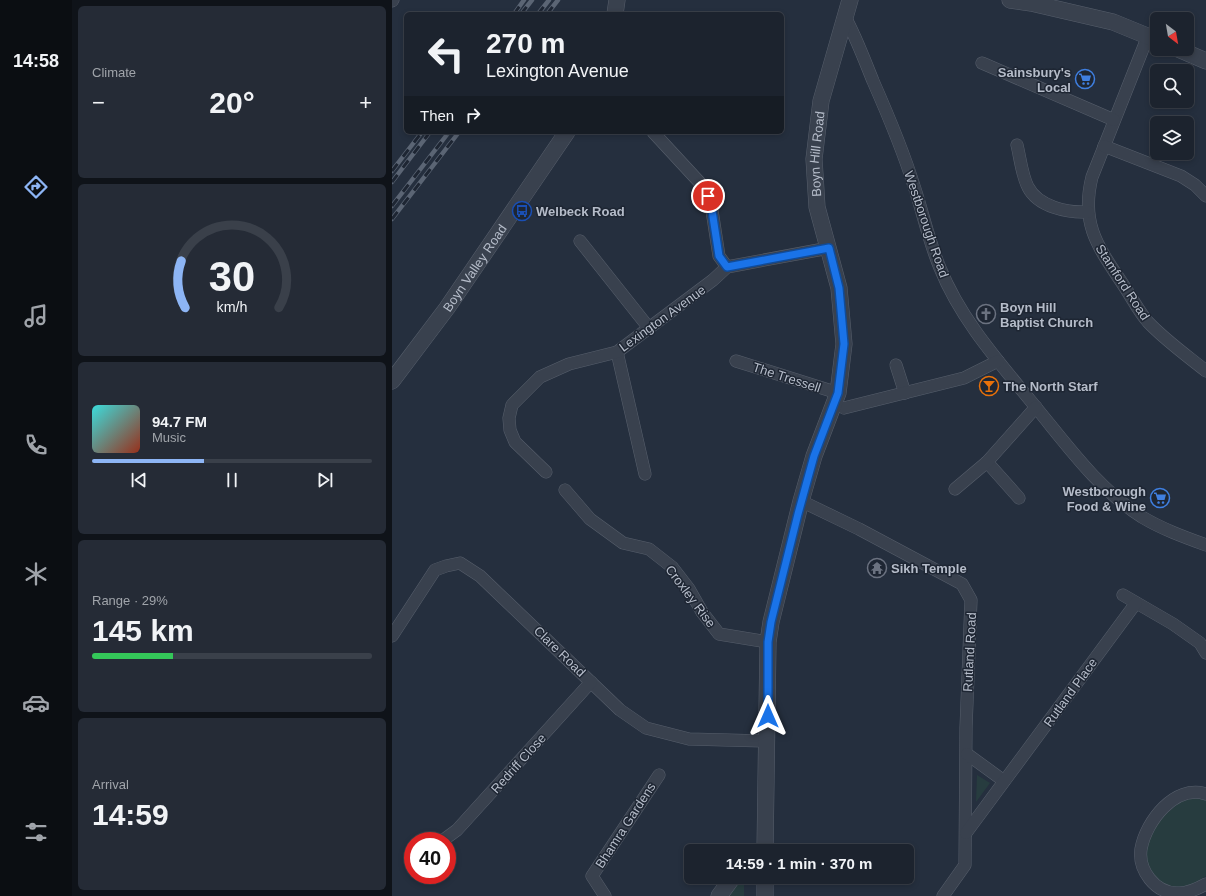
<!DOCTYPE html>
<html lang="en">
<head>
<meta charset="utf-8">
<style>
  :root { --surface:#1c232e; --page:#252b36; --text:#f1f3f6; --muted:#a0a4aa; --line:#3a404a; --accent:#8db5f5 }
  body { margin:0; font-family:Helvetica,sans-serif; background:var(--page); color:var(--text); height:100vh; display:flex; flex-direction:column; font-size:15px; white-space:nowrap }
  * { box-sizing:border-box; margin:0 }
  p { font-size:13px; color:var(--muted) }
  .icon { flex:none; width:22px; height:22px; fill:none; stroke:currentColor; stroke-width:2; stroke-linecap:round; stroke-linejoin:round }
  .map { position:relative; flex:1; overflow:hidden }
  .side { display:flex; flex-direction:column; gap:6px; padding:6px; background:#0f1319; width:320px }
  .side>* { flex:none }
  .banner { position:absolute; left:12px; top:12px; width:380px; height:122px; border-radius:6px; box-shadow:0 2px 6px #0003,0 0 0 1px var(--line); background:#1c232e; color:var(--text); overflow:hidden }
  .needle { width:26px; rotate:149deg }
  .buttons { position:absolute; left:758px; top:12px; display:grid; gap:8px }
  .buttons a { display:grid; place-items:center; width:44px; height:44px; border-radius:6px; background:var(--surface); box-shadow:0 2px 6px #0003,0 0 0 1px var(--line); font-size:20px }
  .speed { position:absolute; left:12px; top:832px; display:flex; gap:8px; font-size:20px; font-weight:700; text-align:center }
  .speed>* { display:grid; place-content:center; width:52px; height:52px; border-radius:50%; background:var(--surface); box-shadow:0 2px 6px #0003,0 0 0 1px var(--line); line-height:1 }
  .speed .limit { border:6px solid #d22; background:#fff; color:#111 }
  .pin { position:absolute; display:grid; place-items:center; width:34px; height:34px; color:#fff; margin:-17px; border:2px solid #fff; border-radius:50%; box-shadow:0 1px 4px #0007 }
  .me { position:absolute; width:44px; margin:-22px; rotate:0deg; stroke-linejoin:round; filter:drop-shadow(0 0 3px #0008) }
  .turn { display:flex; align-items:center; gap:14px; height:84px; padding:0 16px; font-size:18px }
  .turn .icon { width:52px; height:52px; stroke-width:2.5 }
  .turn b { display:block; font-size:28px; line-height:34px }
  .then { display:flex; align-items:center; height:38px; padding:0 16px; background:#0003; gap:8px; font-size:15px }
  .big { font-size:30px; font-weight:700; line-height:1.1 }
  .side .card { flex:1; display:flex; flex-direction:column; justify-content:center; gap:6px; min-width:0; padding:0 14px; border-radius:6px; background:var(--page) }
  .side .dial { align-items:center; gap:0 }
  .dial svg { height:104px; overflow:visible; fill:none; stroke:var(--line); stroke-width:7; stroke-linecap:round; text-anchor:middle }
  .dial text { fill:var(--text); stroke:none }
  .song { display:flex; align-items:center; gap:12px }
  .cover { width:48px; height:48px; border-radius:6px; background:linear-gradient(135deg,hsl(180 70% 55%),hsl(10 70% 35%)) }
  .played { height:4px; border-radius:2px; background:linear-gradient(90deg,var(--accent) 40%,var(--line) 40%) }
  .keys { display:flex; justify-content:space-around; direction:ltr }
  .heat { display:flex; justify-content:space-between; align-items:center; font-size:22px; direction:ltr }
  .charge { height:6px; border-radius:3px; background:linear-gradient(90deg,#34c759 29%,var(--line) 0) }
  .trip { position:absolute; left:292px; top:844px; width:230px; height:40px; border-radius:6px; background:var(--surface); box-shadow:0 2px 6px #0003,0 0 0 1px var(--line); font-weight:700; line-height:40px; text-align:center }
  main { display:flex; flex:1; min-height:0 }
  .tab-bar { display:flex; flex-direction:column; width:72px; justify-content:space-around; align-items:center; background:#0b0e12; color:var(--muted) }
  .tab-bar .icon { width:28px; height:28px }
  .tab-bar .on { color:var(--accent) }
  .tab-bar b { font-size:18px; color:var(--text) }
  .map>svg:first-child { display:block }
  .green { fill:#273c3f }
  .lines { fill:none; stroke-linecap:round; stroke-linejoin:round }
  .minor-casing { stroke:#575f6c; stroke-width:13 }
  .tertiary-casing { stroke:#575f6c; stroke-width:17 }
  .minor { stroke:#39414e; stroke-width:12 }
  .tertiary { stroke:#39414e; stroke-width:16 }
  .rail-casing { stroke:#5b6574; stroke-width:4.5 }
  .rail { stroke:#1e2633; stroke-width:3; stroke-dasharray:9; stroke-linecap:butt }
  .route-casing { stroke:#114b97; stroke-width:10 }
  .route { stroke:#1a73e8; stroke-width:7 }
  .labels { text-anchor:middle; stroke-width:3; stroke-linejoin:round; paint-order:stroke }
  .poi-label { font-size:13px; font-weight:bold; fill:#b5bcc9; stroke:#1e2633; text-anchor:start }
  .street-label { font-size:13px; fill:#b5bcc9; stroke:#1e2633 }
</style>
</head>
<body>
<main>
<nav class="tab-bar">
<b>14:58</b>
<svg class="icon on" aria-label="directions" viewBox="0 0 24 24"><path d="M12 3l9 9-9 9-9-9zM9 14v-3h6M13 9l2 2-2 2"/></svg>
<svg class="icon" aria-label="music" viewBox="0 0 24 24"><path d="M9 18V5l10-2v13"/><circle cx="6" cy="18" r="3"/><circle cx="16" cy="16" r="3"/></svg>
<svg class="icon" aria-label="phone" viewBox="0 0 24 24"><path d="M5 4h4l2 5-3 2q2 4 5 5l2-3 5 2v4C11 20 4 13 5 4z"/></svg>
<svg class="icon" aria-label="climate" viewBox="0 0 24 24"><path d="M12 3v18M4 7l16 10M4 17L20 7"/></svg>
<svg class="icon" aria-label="car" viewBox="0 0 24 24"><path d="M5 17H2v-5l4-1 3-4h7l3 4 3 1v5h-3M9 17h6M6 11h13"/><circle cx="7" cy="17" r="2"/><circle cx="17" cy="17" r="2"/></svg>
<svg class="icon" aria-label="filters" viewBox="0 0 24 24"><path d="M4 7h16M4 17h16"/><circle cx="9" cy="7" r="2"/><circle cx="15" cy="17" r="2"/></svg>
</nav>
<section class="side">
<div class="card"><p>Climate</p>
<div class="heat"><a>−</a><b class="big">20°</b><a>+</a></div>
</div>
<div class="card dial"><svg viewBox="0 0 100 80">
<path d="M14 69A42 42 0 1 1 86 69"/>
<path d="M14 69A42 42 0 0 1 11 33" stroke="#8db5f5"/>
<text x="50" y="56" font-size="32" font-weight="700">30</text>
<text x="50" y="72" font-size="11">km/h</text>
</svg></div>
<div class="card">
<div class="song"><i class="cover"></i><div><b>94.7 FM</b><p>Music</p></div></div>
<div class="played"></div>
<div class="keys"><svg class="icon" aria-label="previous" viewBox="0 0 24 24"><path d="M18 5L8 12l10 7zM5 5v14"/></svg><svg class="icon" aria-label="pause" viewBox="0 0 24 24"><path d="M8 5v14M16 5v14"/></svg><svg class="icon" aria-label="next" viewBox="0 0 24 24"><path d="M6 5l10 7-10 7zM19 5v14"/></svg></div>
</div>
<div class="card"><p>Range · 29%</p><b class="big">145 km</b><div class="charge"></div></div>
<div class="card"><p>Arrival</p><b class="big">14:59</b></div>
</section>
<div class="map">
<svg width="814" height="896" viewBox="0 0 814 896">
  <rect width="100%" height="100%" fill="#252f3e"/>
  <g class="green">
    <polygon points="585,775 598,783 584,802"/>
    <polygon points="807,797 814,798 814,876 798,886 780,887 766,881 757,869 753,853 759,833 773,815 789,801"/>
    <polygon points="346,877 352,877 352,896 333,896"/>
  </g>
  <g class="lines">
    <defs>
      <g id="minor">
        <polyline points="0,1 1,0"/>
        <path d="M453,17C464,37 472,59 481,81C496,115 511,150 522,186C531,213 537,242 548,268C569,320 607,362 642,405C675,445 706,489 750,517C770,529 792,537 814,545"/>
        <path d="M756,36L700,177C688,225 707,248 732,286C740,298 747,312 756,322C773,340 794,355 814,371"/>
        <polyline points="590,63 722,120"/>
        <polyline points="261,132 310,185 316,196 319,204 327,256 335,267"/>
        <path d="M625,145C628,157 630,176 636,187C646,207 676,213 696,212"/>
        <polyline points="712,146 789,176 803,185 814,196"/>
        <polyline points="188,241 257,328"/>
        <polyline points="225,352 253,474"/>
        <polyline points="344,361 446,393"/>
        <polyline points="504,365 513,393"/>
        <polyline points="452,408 572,378 606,361"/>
        <polyline points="595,462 627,498"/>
        <polyline points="154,472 123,442 118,430 117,418 120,405 148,377 177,364 225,352 321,280 335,267 437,248"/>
        <polyline points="563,489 595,462 644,407"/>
        <polyline points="173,490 198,519 231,543 257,549 280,567 297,589 310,612 327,634 376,642"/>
        <polyline points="409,501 467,529 570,584 579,600 574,728 573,865 551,896"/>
        <polyline points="731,595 781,624 808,643 814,653"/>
        <polyline points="0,636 43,570 54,566 68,563 88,576 228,710 254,728 297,739 375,741"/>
        <polyline points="575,754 612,781"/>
        <path d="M814,794C783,784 754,821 749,849C746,870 763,893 785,893C795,894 805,889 814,884"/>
        <polyline points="574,833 744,603"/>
        <polyline points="50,841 65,830 199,682"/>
        <polyline points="213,896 200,876 267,775"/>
      </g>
      <g id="tertiary">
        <polyline points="618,0 639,3 721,22 765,40"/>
        <polyline points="223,14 225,0"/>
        <polyline points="786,49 814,61"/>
        <path id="s1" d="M0,381L55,308L175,132"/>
        <path id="s2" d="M373,851L376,642L379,622L409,501L422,456L446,393L452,344L447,288L425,207L422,159L429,101L458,0"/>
        <polyline points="327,896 341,877"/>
        <polyline points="373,896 373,877"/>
      </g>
    </defs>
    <use href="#minor" class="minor-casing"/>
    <use href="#tertiary" class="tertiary-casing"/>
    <use href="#minor" class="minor"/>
    <use href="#tertiary" class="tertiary"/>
    <defs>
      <g id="rail">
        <polyline points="122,14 132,0"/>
        <polyline points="129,14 140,0"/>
        <polyline points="146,14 157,0"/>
        <polyline points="155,14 166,0"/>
        <polyline points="0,171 30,132"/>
        <polyline points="0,182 38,132"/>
        <polyline points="0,206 57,132"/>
        <polyline points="0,219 67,132"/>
      </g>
    </defs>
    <use href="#rail" class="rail-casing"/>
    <use href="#rail" class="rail"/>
  </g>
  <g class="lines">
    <defs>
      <polyline id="route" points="316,196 319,204 327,256 335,267 437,248 447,288 452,344 446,393 422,456 406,514 379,622 376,642 376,716"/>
    </defs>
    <use href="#route" class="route-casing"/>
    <use href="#route" class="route"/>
  </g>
  <defs>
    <symbol id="supermarket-ring" viewBox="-11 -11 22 22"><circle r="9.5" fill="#1e2633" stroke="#3f7fe0" stroke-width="1.5"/><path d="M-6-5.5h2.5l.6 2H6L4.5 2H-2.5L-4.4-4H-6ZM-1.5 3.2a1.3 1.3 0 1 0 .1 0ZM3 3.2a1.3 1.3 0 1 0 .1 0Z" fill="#3f7fe0"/></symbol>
    <symbol id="bus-ring" viewBox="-11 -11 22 22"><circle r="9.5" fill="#1e2633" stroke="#1a4fb4" stroke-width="1.5"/><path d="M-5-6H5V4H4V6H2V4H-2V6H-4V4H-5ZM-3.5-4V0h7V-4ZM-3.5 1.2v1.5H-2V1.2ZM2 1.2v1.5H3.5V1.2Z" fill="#1a4fb4"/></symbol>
    <symbol id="church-ring" viewBox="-11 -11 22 22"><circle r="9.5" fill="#1e2633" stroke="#6b7280" stroke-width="1.5"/><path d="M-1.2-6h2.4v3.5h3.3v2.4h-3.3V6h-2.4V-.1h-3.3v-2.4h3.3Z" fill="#6b7280"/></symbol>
    <symbol id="bar-ring" viewBox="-11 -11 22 22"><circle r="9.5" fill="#1e2633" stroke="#e8710a" stroke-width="1.5"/><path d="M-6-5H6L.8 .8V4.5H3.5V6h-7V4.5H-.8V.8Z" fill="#e8710a"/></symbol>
    <symbol id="temple-ring" viewBox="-11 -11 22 22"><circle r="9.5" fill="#1e2633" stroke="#6b7280" stroke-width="1.5"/><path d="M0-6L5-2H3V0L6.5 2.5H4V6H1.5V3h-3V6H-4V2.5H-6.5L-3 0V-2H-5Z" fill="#6b7280"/></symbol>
  </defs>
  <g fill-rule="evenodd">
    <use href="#supermarket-ring" x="682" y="68" width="22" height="22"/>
    <use href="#bus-ring" x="119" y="200" width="22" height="22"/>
    <use href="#church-ring" x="583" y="303" width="22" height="22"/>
    <use href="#bar-ring" x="586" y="375" width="22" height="22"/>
    <use href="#supermarket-ring" x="757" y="487" width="22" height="22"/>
    <use href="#temple-ring" x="474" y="557" width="22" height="22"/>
  </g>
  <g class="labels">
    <g class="poi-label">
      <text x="679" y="77" text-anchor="end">Sainsbury's<tspan x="679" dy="15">Local</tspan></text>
      <text x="144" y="216">Welbeck Road</text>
      <text x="608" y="312">Boyn Hill<tspan x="608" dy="15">Baptist Church</tspan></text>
      <text x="611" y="391">The North Starf</text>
      <text x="754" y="496" text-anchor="end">Westborough<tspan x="754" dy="15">Food &amp; Wine</tspan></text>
      <text x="499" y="573">Sikh Temple</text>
    </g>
    <g class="street-label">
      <text dy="5" stroke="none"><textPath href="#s2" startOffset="711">Boyn Hill Road</textPath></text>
      <text transform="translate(535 224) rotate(71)" y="5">Westborough Road</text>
      <text dy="5" stroke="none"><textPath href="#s1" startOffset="140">Boyn Valley Road</textPath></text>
      <text transform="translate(731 282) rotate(57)" y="5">Stamford Road</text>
      <text transform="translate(270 318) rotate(-36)" y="5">Lexington Avenue</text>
      <text transform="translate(395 377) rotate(18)" y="5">The Tressell</text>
      <text transform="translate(299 596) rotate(53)" y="5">Croxley Rise</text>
      <text transform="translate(168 651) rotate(44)" y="5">Clare Road</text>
      <text transform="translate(577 652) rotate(-87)" y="5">Rutland Road</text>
      <text transform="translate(678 692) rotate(-54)" y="5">Rutland Place</text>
      <text transform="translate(126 763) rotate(-48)" y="5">Redriff Close</text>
      <text transform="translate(233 825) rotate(-57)" y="5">Bhamra Gardens</text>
    </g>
  </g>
</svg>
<div class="buttons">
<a><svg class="needle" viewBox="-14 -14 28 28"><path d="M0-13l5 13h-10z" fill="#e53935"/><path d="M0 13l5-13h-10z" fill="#a0a4aa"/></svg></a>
<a><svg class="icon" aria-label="search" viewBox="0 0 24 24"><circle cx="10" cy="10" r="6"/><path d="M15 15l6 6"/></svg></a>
<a><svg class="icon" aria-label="layers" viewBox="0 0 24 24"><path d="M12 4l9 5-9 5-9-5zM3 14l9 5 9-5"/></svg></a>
</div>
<div class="speed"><div class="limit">40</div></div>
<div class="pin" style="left:316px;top:196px;background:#d93025"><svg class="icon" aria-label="arrive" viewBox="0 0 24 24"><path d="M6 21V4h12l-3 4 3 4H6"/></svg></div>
<svg class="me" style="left:376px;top:716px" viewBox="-20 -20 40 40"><path d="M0-17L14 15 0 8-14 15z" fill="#1a73e8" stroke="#fff" stroke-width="4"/></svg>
<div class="trip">14:59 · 1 min · 370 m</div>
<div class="banner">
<div class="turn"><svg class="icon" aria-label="left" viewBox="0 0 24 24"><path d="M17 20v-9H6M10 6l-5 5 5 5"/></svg><div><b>270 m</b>Lexington Avenue</div></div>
<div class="then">Then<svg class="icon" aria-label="right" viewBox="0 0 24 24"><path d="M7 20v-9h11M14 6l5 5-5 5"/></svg></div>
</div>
</div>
</main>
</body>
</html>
